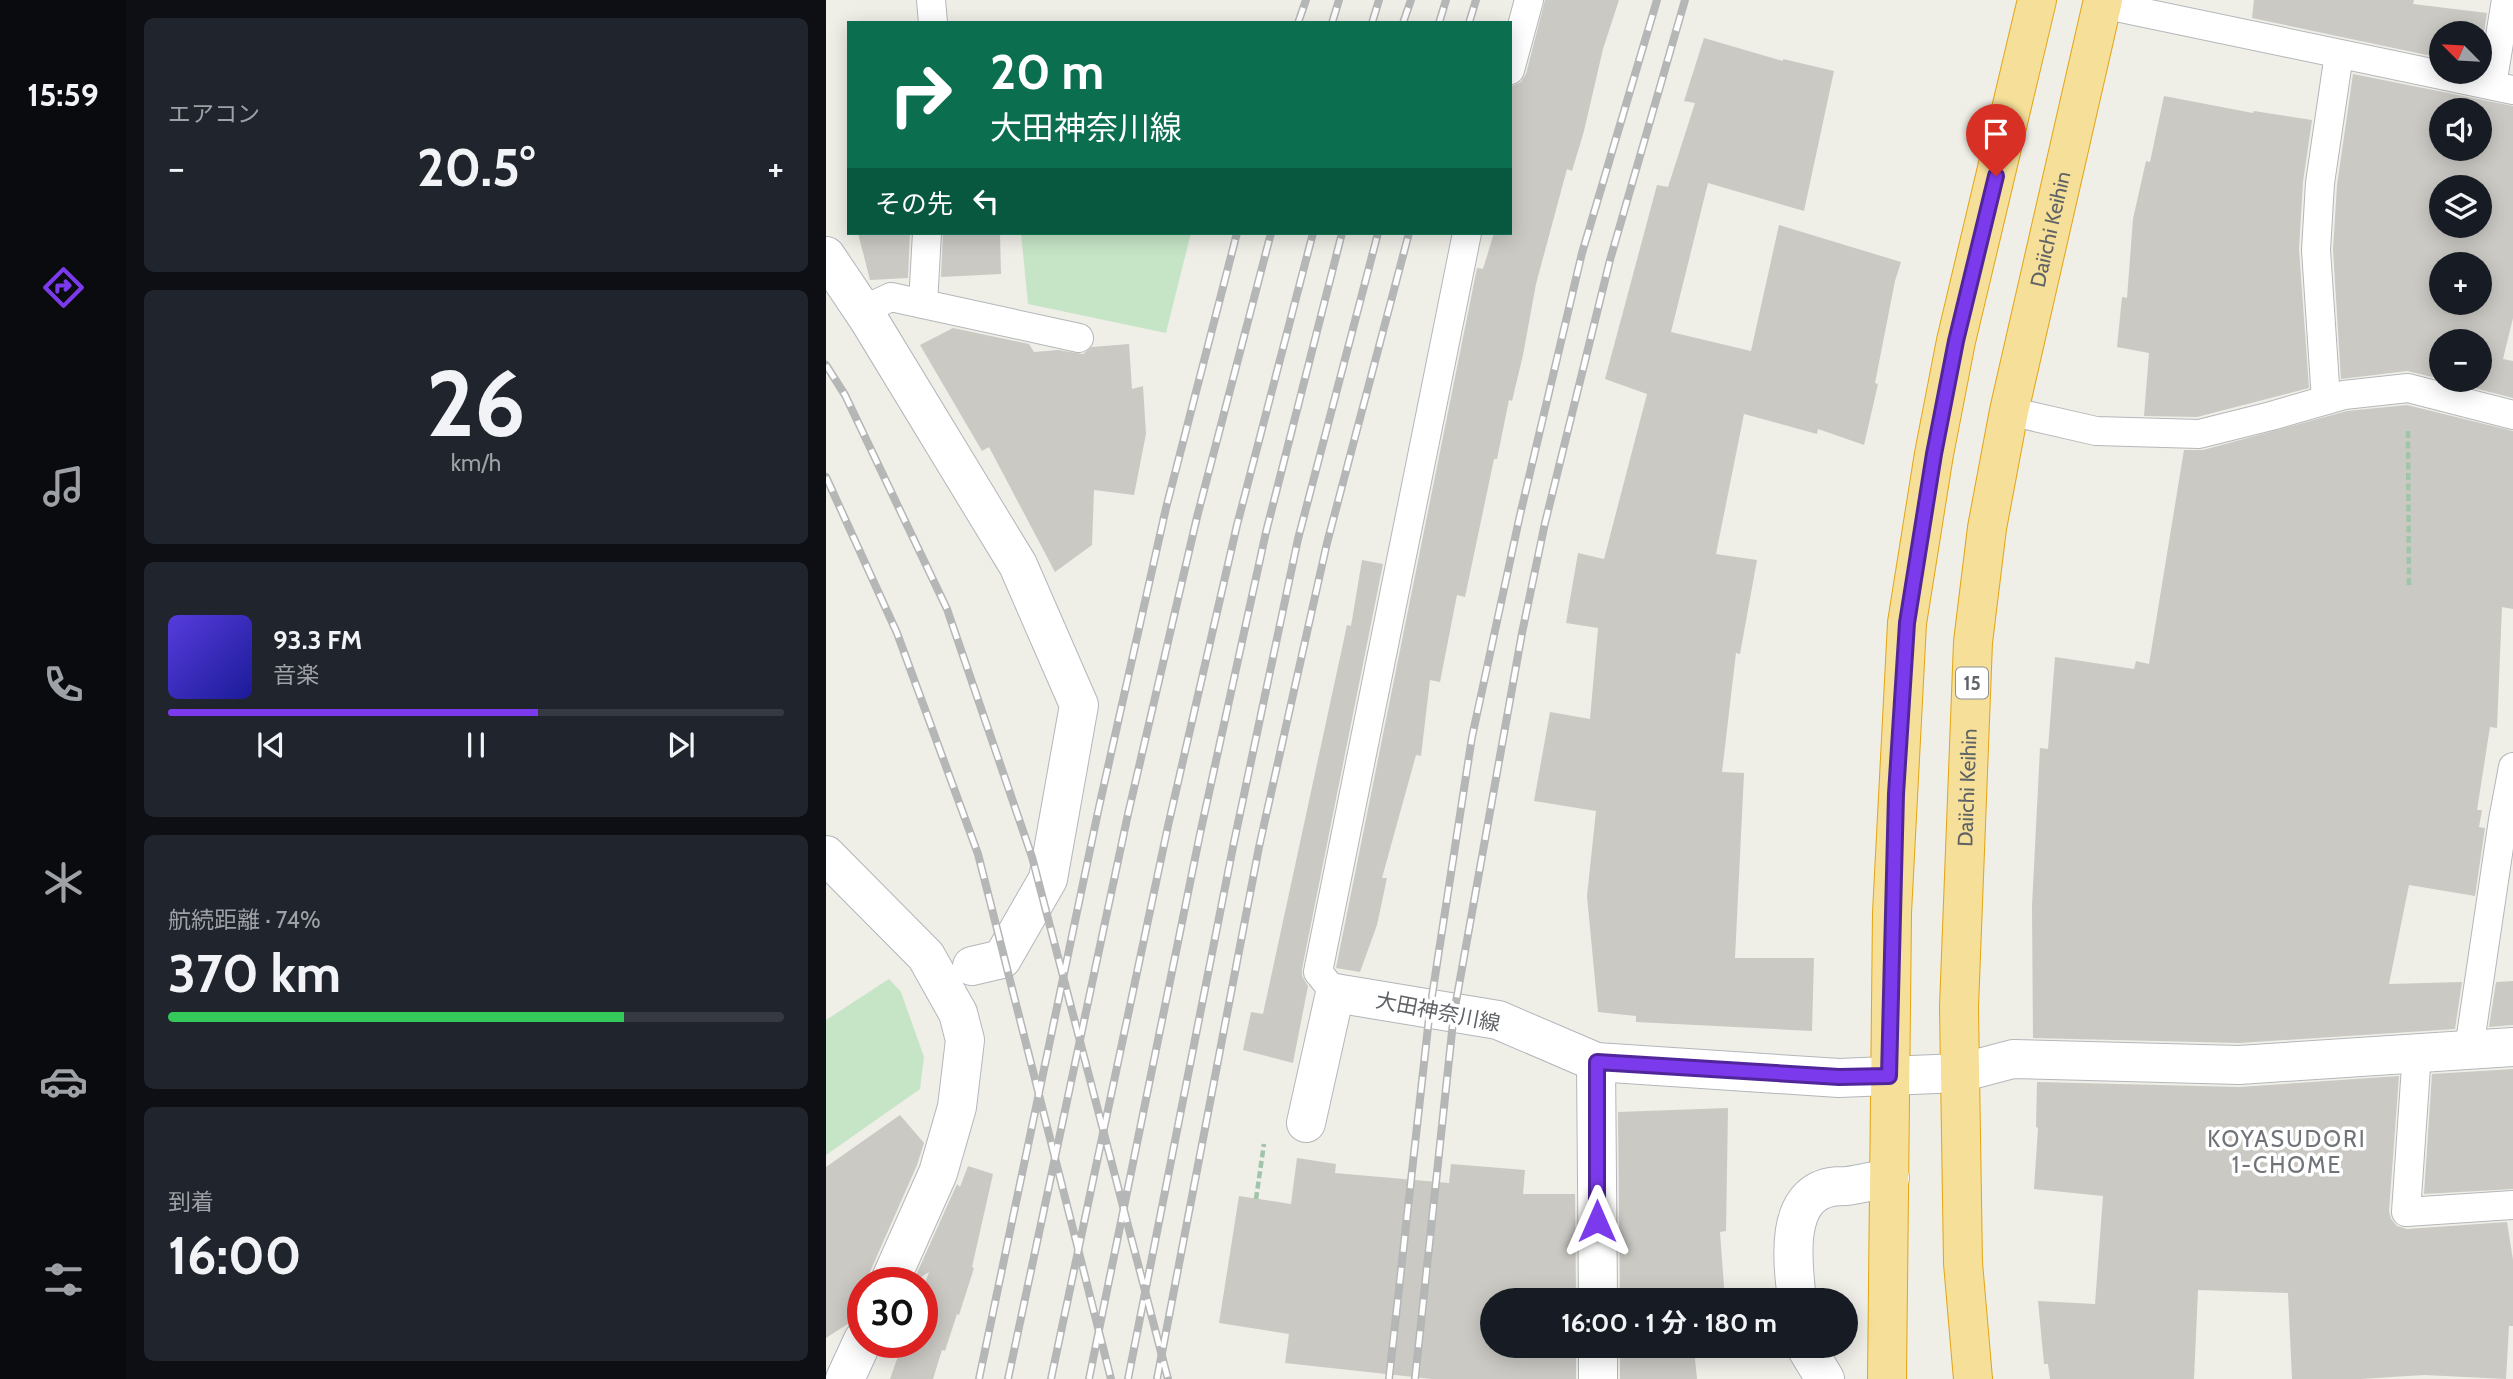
<!DOCTYPE html>
<html lang="ja">
<head>
<meta charset="utf-8">
<style>
  :root { --surface:#171b24; --page:#20242c; --text:#f1f3f6; --muted:#9ea1a6; --line:#363941; --accent:#7c3aed }
  body { margin:0; font-family:Cabin,"Noto Sans JP",sans-serif; background:var(--page); color:var(--text); height:100vh; display:flex; flex-direction:column; font-size:26px; white-space:nowrap }
  * { box-sizing:border-box; margin:0 }
  p { font-size:23px; color:var(--muted) }
  .icon { flex:none; width:38px; height:38px; fill:none; stroke:currentColor; stroke-width:2; stroke-linecap:round; stroke-linejoin:round }
  .map { position:relative; flex:1; overflow:hidden }
  .details { display:flex; flex-direction:column; gap:18px; padding:18px; background:#0d0f14; width:700px }
  .details>* { flex:none }
  .banner { position:absolute; left:21px; top:21px; width:665px; height:214px; border-radius:0px; box-shadow:0 4px 18px #0003; background:#0b6e4f; color:#fff; overflow:hidden }
  .needle { width:46px; rotate:294deg }
  .fabs { position:absolute; left:1603px; top:21px; display:grid; gap:14px }
  .fabs a { display:grid; place-items:center; width:63px; height:63px; border-radius:50%; background:var(--surface); box-shadow:0 4px 18px #0003; font-size:35px }
  .speed { position:absolute; left:21px; top:1267px; display:flex; gap:14px; font-size:35px; font-weight:700; text-align:center }
  .speed>* { display:grid; place-content:center; width:91px; height:91px; border-radius:50%; background:var(--surface); box-shadow:0 4px 18px #0003; line-height:1 }
  .speed .limit { border:10px solid #d22; background:#fff; color:#111 }
  .pin { position:absolute; display:grid; place-items:center; width:60px; height:60px; color:#fff; margin:-72px -30px; border-radius:50% 50% 50% 0; rotate:-45deg; box-shadow:0 0 7px #0007 }
  .pin .icon { rotate:45deg }
  .me { position:absolute; width:77px; margin:-38px; rotate:0deg; stroke-linejoin:round; filter:drop-shadow(0 0 5px #0008) }
  .turn { display:flex; align-items:center; gap:24px; height:147px; padding:0 28px; font-size:32px }
  .turn .icon { width:91px; height:91px; stroke-width:2.5 }
  .turn b { display:block; font-size:49px; line-height:60px }
  .then { display:flex; align-items:center; height:66px; padding:0 28px; background:#0003; gap:14px; font-size:26px }
  .big { font-size:52px; font-weight:700; line-height:1.1 }
  .details .widget { flex:1; display:flex; flex-direction:column; justify-content:center; gap:10px; min-width:0; padding:0 24px; border-radius:10px; background:var(--page) }
  .details .dial { align-items:center; gap:0 }
  .dial b { font-size:91px; line-height:1 }
  .song { display:flex; align-items:center; gap:21px }
  .cover { width:84px; height:84px; border-radius:10px; background:linear-gradient(135deg,hsl(250 70% 55%),hsl(240 70% 35%)) }
  .played { height:7px; border-radius:4px; background:linear-gradient(90deg,var(--accent) 60%,var(--line) 60%) }
  .keys { display:flex; justify-content:space-around; direction:ltr }
  .heat { display:flex; justify-content:space-between; align-items:center; font-size:38px; direction:ltr }
  .charge { height:10px; border-radius:5px; background:linear-gradient(90deg,#34c759 74%,var(--line) 0) }
  .trip { position:absolute; left:654px; top:1288px; width:378px; height:70px; border-radius:35px; background:var(--surface); box-shadow:0 4px 18px #0003; font-weight:700; line-height:70px; text-align:center }
  main { display:flex; flex:1; min-height:0 }
  .tabs { display:flex; flex-direction:column; width:126px; justify-content:space-around; align-items:center; background:#090b0e; color:var(--muted) }
  .tabs .icon { width:49px; height:49px }
  .tabs .on { color:var(--accent) }
  .tabs b { font-size:32px; color:var(--text) }
  .map>svg:first-child { display:block }
  .green { fill:#c6e5c7 }
  .building { fill:#cbc9c4; fill-rule:evenodd }
  .lines { fill:none; stroke-linecap:round; stroke-linejoin:round }
  .lane-casing { stroke:#b4b7ba; stroke-width:30 }
  .street-casing { stroke:#b4b7ba; stroke-width:40 }
  .secondary-casing { stroke:#b3b6ba; stroke-width:40 }
  .highway-casing { stroke:#e3a513; stroke-width:40 }
  .path { stroke:#a0c5ab; stroke-width:4.5; stroke-dasharray:7 3.5; stroke-linecap:butt }
  .lane { stroke:#fff; stroke-width:28 }
  .street { stroke:#fff; stroke-width:38 }
  .secondary { stroke:#fff; stroke-width:38 }
  .highway { stroke:#f5df99; stroke-width:38 }
  .rail-casing { stroke:#b5b6b6; stroke-width:8 }
  .rail { stroke:#fff; stroke-width:5; stroke-dasharray:16; stroke-linecap:butt }
  .route-casing { stroke:#51269a; stroke-width:18 }
  .route { stroke:#7c3aed; stroke-width:12 }
  .labels { text-anchor:middle; stroke-width:7; stroke-linejoin:round; paint-order:stroke }
  .shield { fill:#fff; stroke:#8f9194; stroke-width:2 }
  .shield-label { font-size:19px; font-weight:bold; fill:#5f6266 }
  .street-label { font-size:21px; fill:#5f6266; stroke:#fff }
  .neighbourhood-label { font-size:23px; letter-spacing:2px; fill:#707478; stroke:#fff }
</style>
</head>
<body>
<main>
<nav class="tabs">
<b>15:59</b>
<svg class="icon on" aria-label="directions" viewBox="0 0 24 24"><path d="M12 3l9 9-9 9-9-9zM9 14v-3h6M13 9l2 2-2 2"/></svg>
<svg class="icon" aria-label="music" viewBox="0 0 24 24"><path d="M9 18V5l10-2v13"/><circle cx="6" cy="18" r="3"/><circle cx="16" cy="16" r="3"/></svg>
<svg class="icon" aria-label="phone" viewBox="0 0 24 24"><path d="M5 4h4l2 5-3 2q2 4 5 5l2-3 5 2v4C11 20 4 13 5 4z"/></svg>
<svg class="icon" aria-label="climate" viewBox="0 0 24 24"><path d="M12 3v18M4 7l16 10M4 17L20 7"/></svg>
<svg class="icon" aria-label="car" viewBox="0 0 24 24"><path d="M5 17H2v-5l4-1 3-4h7l3 4 3 1v5h-3M9 17h6M6 11h13"/><circle cx="7" cy="17" r="2"/><circle cx="17" cy="17" r="2"/></svg>
<svg class="icon" aria-label="filters" viewBox="0 0 24 24"><path d="M4 7h16M4 17h16"/><circle cx="9" cy="7" r="2"/><circle cx="15" cy="17" r="2"/></svg>
</nav>
<section class="details">
<div class="widget"><p>エアコン</p>
<div class="heat"><a>−</a><b class="big">20.5°</b><a>+</a></div>
</div>
<div class="widget dial"><b>26</b><p>km/h</p></div>
<div class="widget">
<div class="song"><i class="cover"></i><div><b>93.3 FM</b><p>音楽</p></div></div>
<div class="played"></div>
<div class="keys"><svg class="icon" aria-label="previous" viewBox="0 0 24 24"><path d="M18 5L8 12l10 7zM5 5v14"/></svg><svg class="icon" aria-label="pause" viewBox="0 0 24 24"><path d="M8 5v14M16 5v14"/></svg><svg class="icon" aria-label="next" viewBox="0 0 24 24"><path d="M6 5l10 7-10 7zM19 5v14"/></svg></div>
</div>
<div class="widget"><p>航続距離 · 74%</p><b class="big">370 km</b><div class="charge"></div></div>
<div class="widget"><p>到着</p><b class="big">16:00</b></div>
</section>
<div class="map">
<svg width="1687" height="1379" viewBox="0 0 1687 1379">
  <rect width="100%" height="100%" fill="#efeee7"/>
  <g class="green">
    <polygon points="195,233 365,233 340,333 202,304"/>
    <polygon points="63,979 75,992 98,1057 94,1089 0,1155 0,1020"/>
  </g>
  <g class="building">
    <polygon points="719,0 793,0 777,49 758,131 746,171 741,169 710,284 697,355 686,401 683,400 671,459 668,459 639,597 631,595 614,682 604,680 595,756 590,755 556,878 561,878 551,925 534,972 510,968 651,268 657,269 668,233 684,233 684,92 686,86 695,82 700,74"/>
    <polygon points="1428,0 1588,0 1587,4 1661,13 1654,57 1654,33 1615,33 1615,58 1426,18"/>
    <polygon points="878,38 957,61 957,59 1008,71 978,211 882,183 845,332 925,351 953,225 1075,262 1069,281 1049,383 1052,384 1038,445 992,429 991,434 918,414 890,554 931,560 914,654 910,653 896,772 918,773 909,958 988,958 986,1031 810,1022 810,1016 772,1012 761,896 770,811 708,801 724,712 764,719 772,628 740,623 752,553 778,559 821,394 779,379 831,185 842,187 869,103 858,101"/>
    <path d="M1527,74L1687,106V318L1677,359L1687,361V398L1617,380H1654V341H1615V379L1581,371L1515,379L1507,250L1511,185ZM1615,110H1654V149H1615ZM1615,187H1654V226H1615ZM1615,264H1654V303H1615Z"/>
    <polygon points="1338,96 1427,113 1428,111 1486,120 1477,182 1473,249 1483,388 1371,417 1318,416 1323,353 1291,347 1296,297 1301,298 1307,219 1320,161 1324,162"/>
    <polygon points="32,233 84,233 82,278 44,280"/>
    <polygon points="117,233 174,233 175,274 115,277"/>
    <polygon points="127,328 203,344 208,352 232,350 257,354 266,347 303,344 306,389 317,386 320,434 308,495 268,490 266,545 229,572 163,447 156,451 94,345"/>
    <polygon points="1581,405 1687,431 1687,609 1676,607 1671,728 1664,727 1651,810 1656,810 1653,827 1659,828 1649,896 1583,885 1563,984 1636,982 1629,1029 1413,1043 1207,1038 1206,906 1214,748 1222,749 1229,657 1308,669 1310,661 1323,664 1358,450 1377,450 1521,411"/>
    <polygon points="536,560 557,564 476,969 476,976 482,986 467,1063 417,1050 425,1012 437,1014 521,625 525,626"/>
    <polygon points="1687,981 1687,1025 1663,1027 1670,982"/>
    <polygon points="1687,1069 1687,1189 1598,1194 1606,1074"/>
    <polygon points="1573,1076 1563,1211 1565,1219 1571,1226 1581,1229 1681,1222 1687,1260 1687,1326 1683,1326 1680,1379 1598,1375 1534,1379 1466,1379 1462,1293 1372,1290 1368,1379 1224,1379 1222,1364 1218,1364 1212,1301 1269,1304 1277,1196 1208,1189 1212,1128 1210,1127 1211,1082 1413,1087"/>
    <polygon points="902,1108 900,1231 894,1232 899,1300 794,1300 792,1112"/>
    <polygon points="74,1115 98,1143 91,1165 43,1274 42,1283 37,1283 37,1314 0,1338 0,1167"/>
    <polygon points="471,1158 510,1164 509,1173 623,1183 625,1164 699,1170 697,1194 749,1194 750,1300 667,1300 667,1346 750,1346 750,1379 606,1379 459,1363 463,1334 393,1323 413,1196 465,1204"/>
    <polygon points="142,1166 167,1174 146,1267 148,1268 133,1315 131,1314 119,1351 116,1350 107,1379 64,1379 77,1342 96,1342 96,1291 103,1272 87,1282 131,1184 134,1187"/>
    <polygon points="794,1346 903,1346 903,1348 868,1349 871,1379 794,1379"/>
  </g>
  <g class="lines">
    <defs>
      <g id="lane">
        <polyline points="105,0 107,23"/>
        <polyline points="1276,4 1687,90"/>
        <polyline points="684,70 703,0"/>
        <polyline points="1666,85 1680,0"/>
        <polyline points="97,304 101,233"/>
        <polyline points="37,310 65,297 253,338"/>
        <polyline points="1500,400 1490,250 1494,183 1513,54"/>
        <polyline points="1183,411 1270,431 1373,434 1445,416 1518,395 1582,388 1687,415"/>
        <polyline points="509,993 492,972 641,233"/>
        <polyline points="1643,1049 1677,820 1687,767"/>
        <polyline points="1591,1052 1580,1212 1687,1205"/>
      </g>
      <g id="street">
        <polyline points="0,256 43,320 192,565 253,705 222,879 176,959 146,966"/>
        <polyline points="770,1062 772,1300"/>
        <polyline points="1134,1073 1187,1059 1413,1065 1687,1047"/>
        <path d="M971,1300C967,1265 957,1196 1005,1187C1010,1186 1016,1186 1021,1186C1036,1184 1050,1180 1064,1178"/>
        <polyline points="772,1346 772,1379"/>
        <polyline points="979,1346 999,1379"/>
      </g>
      <g id="secondary">
        <polyline points="0,855 100,956 132,1013 139,1040 131,1107 112,1173 63,1283"/>
        <polyline points="480,1123 509,993 672,1020 770,1062 1013,1078 1134,1073"/>
        <polyline points="19,1379 37,1340"/>
      </g>
      <g id="highway">
        <polyline points="1061,1379 1066,913 1081,623 1108,454 1130,341 1211,0"/>
        <path id="s1" d="M1147,1379L1137,1263L1133,1007L1147,642L1161,528L1183,411L1277,0"/>
      </g>
    </defs>
    <use href="#lane" class="lane-casing"/>
    <use href="#street" class="street-casing"/>
    <use href="#secondary" class="secondary-casing"/>
    <use href="#highway" class="highway-casing"/>
    <g class="path">
      <polyline points="1582,431 1583,588"/>
      <polyline points="430,1199 438,1144"/>
    </g>
    <use href="#lane" class="lane"/>
    <use href="#street" class="street"/>
    <use href="#secondary" class="secondary"/>
    <use href="#highway" class="highway"/>
    <defs>
      <g id="rail">
        <polyline points="472,23 480,0"/>
        <polyline points="506,23 513,0"/>
        <polyline points="546,23 553,0"/>
        <polyline points="577,23 585,0"/>
        <polyline points="613,23 620,0"/>
        <polyline points="643,23 650,0"/>
        <polyline points="0,365 19,395 121,609 206,857 342,1379"/>
        <polyline points="0,477 71,633 152,854 285,1379"/>
        <polyline points="153,1379 273,807 340,508 411,233"/>
        <polyline points="182,1379 302,814 371,517 445,233"/>
        <polyline points="225,1379 342,826 411,525 487,233"/>
        <polyline points="263,1379 374,834 440,532 516,233"/>
        <polyline points="302,1379 408,842 472,539 552,233"/>
        <polyline points="331,1379 433,847 501,543 583,233"/>
        <polyline points="563,1379 604,1009 646,737 694,515 756,253 831,0"/>
        <polyline points="589,1379 628,1013 696,633 719,523 784,260 859,0"/>
      </g>
    </defs>
    <use href="#rail" class="rail-casing"/>
    <use href="#rail" class="rail"/>
  </g>
  <g class="lines">
    <defs>
      <polyline id="route" points="771,1221 771,1062 1013,1077 1063,1076 1070,794 1081,623 1108,454 1130,341 1170,176"/>
    </defs>
    <use href="#route" class="route-casing"/>
    <use href="#route" class="route"/>
  </g>
  <g class="labels">
    <rect class="shield" x="1130" y="667.5" width="32" height="31" rx="5"/>
    <g class="shield-label">
      <text x="1146" y="690">15</text>
    </g>
    <g class="street-label">
      <text dy="7" stroke="none"><textPath href="#s1" startOffset="1158">Daiichi Keihin</textPath></text>
      <text dy="7" stroke="none"><textPath href="#s1" startOffset="592">Daiichi Keihin</textPath></text>
      <text transform="translate(612 1012) rotate(11)" y="7">大田神奈川線</text>
    </g>
    <g class="neighbourhood-label">
      <text x="1461" y="1147">KOYASUDORI<tspan x="1461" dy="26">1-CHOME</tspan></text>
    </g>
  </g>
</svg>
<div class="fabs">
<a><svg class="needle" viewBox="-14 -14 28 28"><path d="M0-13l5 13h-10z" fill="#e53935"/><path d="M0 13l5-13h-10z" fill="#9ea1a6"/></svg></a>
<a><svg class="icon" aria-label="sound" viewBox="0 0 24 24"><path d="M4 9h4l5-4v14l-5-4H4zM17 9q2 3 0 6"/></svg></a>
<a><svg class="icon" aria-label="layers" viewBox="0 0 24 24"><path d="M12 4l9 5-9 5-9-5zM3 14l9 5 9-5"/></svg></a>
<a>+</a>
<a>−</a>
</div>
<div class="speed"><div class="limit">30</div></div>
<div class="pin" style="left:1170px;top:176px;background:#d93025"><svg class="icon" aria-label="arrive" viewBox="0 0 24 24"><path d="M6 21V4h12l-3 4 3 4H6"/></svg></div>
<svg class="me" style="left:771px;top:1221px" viewBox="-20 -20 40 40"><path d="M0-17L14 15 0 8-14 15z" fill="#7c3aed" stroke="#fff" stroke-width="4"/></svg>
<div class="trip">16:00 · 1 分 · 180 m</div>
<div class="banner">
<div class="turn"><svg class="icon" aria-label="right" viewBox="0 0 24 24"><path d="M7 20v-9h11M14 6l5 5-5 5"/></svg><div><b>20 m</b>大田神奈川線</div></div>
<div class="then">その先<svg class="icon" aria-label="left" viewBox="0 0 24 24"><path d="M17 20v-9H6M10 6l-5 5 5 5"/></svg></div>
</div>
</div>
</main>
</body>
</html>
